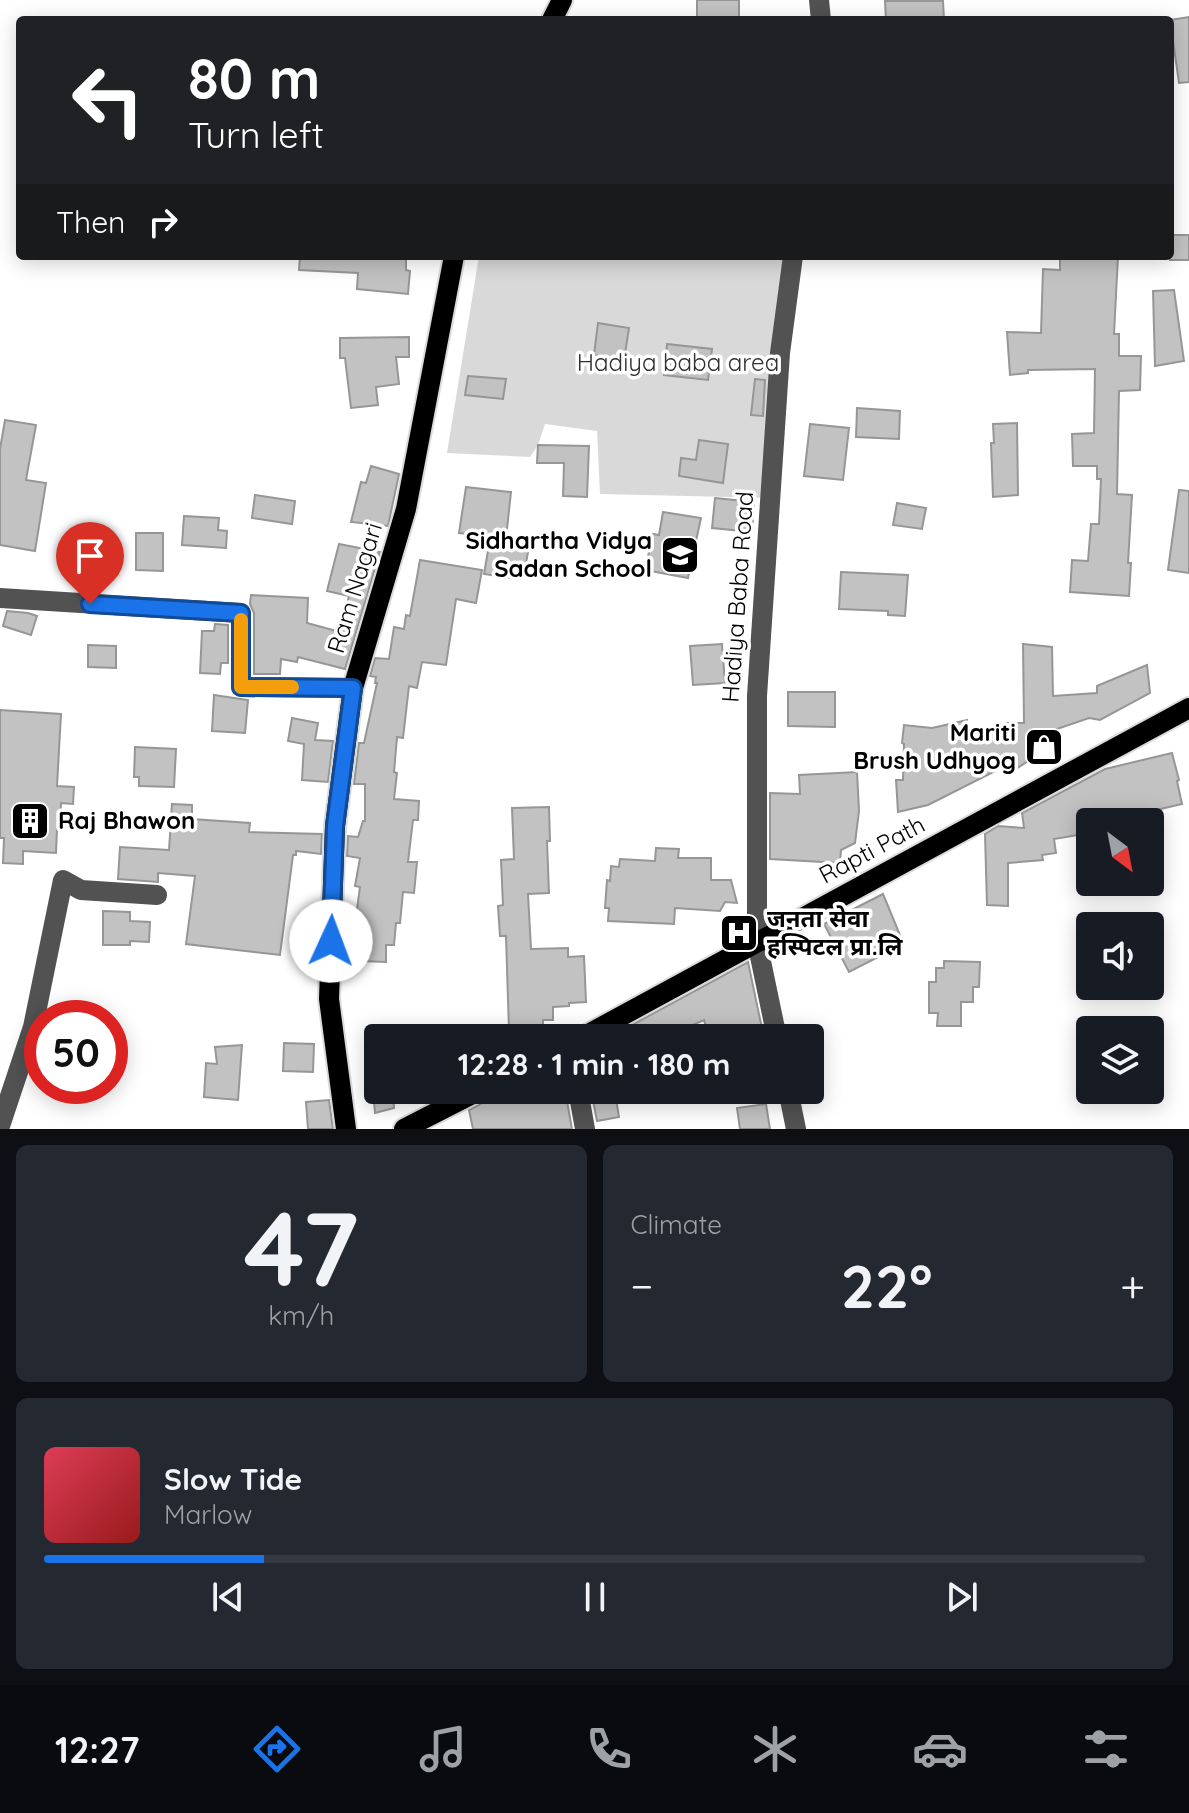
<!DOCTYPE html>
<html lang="en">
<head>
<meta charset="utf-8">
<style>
  :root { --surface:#171b24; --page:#242831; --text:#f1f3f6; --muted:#9ea1a6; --line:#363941; --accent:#1a73e8 }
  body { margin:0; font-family:Quicksand,"Noto Sans Devanagari",sans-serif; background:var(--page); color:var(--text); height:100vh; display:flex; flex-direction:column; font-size:30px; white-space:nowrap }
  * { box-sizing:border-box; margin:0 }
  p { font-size:26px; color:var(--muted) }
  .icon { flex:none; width:44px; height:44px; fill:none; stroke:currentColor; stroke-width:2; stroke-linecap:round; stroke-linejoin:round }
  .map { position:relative; height:1129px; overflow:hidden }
  .sheet { display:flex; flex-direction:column; gap:16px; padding:16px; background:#0d0f14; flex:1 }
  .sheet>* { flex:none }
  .hud { position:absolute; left:16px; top:16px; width:1158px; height:244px; border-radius:8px; box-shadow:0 4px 20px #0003; background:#202124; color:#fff; overflow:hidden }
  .needle { width:52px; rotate:148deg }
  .fabs { position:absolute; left:1076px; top:808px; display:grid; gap:16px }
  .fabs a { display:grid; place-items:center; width:88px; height:88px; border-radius:8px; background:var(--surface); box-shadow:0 4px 20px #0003; font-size:40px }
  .speed { position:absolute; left:24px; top:1000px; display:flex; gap:16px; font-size:40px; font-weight:700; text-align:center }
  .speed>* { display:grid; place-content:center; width:104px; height:104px; border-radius:50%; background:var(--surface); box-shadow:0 4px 20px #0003; line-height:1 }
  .speed .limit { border:12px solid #d22; background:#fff; color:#111 }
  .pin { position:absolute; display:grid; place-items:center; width:68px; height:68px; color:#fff; margin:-82px -34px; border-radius:50% 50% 50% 0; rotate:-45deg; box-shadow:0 0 8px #0007 }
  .pin .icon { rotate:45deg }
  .me { position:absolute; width:88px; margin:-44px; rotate:2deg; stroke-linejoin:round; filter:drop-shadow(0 0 6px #0008) }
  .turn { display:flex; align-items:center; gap:28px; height:168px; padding:0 40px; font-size:36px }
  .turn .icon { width:104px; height:104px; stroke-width:2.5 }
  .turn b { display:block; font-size:56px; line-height:68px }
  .then { display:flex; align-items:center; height:76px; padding:0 40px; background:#0003; gap:16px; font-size:30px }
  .big { font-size:60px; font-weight:800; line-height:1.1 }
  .sheet .card { flex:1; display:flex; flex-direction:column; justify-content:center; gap:12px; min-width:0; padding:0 28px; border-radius:12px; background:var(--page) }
  .sheet .dial { align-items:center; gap:0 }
  .dial b { font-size:104px; line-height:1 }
  .song { display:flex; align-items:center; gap:24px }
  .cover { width:96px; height:96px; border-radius:12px; background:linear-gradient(135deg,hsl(350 70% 55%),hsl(0 70% 35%)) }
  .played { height:8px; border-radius:4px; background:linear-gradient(90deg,var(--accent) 20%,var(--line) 20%) }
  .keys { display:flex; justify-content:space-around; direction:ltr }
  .heat { display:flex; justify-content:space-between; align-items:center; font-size:44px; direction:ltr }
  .sheet .tiles { flex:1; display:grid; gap:16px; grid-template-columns:1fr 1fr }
  .card:last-child { grid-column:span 2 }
  .trip { position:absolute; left:364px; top:1024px; width:460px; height:80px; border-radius:8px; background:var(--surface); box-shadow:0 4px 20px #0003; font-weight:800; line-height:80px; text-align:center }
  .menu { display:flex; height:128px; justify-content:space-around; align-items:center; background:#090b0e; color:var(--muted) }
  .menu .icon { width:56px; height:56px }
  .menu .current { color:var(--accent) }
  .menu b { font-size:36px; color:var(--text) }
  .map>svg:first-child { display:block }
  .green { fill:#d9d9d9 }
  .building { fill:#c2c2c2; stroke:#969696; stroke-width:2 }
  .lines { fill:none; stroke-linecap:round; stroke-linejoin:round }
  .major-casing { stroke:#dbdbdb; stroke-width:24 }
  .minor { stroke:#525252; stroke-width:20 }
  .major { stroke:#000; stroke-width:20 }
  .route-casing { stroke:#114b97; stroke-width:20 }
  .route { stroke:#1a73e8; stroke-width:14 }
  .slow { stroke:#f59e0b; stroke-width:14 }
  .labels { text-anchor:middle; stroke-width:7; stroke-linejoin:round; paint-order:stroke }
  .park-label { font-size:24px; fill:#303030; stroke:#fff }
  .poi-label { font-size:24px; font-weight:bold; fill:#000; stroke:#fff; text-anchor:end }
  .street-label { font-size:24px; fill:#000; stroke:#fff }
</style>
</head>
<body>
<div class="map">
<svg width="1189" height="1129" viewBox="0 0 1189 1129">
  <rect width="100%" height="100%" fill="#fff"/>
  <polygon class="green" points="479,256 795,256 770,498 600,494 597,431 545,424 538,445 530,457 447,453"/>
  <g class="building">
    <rect x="697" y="0" width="42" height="20"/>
    <polygon points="885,1 943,1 944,20 886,20"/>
    <polygon points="1189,17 1189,82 1179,83 1170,20"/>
    <rect x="1170" y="235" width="19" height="25"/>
    <polygon points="300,256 406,256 406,270 410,271 408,294 357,289 358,273 299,270"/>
    <polygon points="1060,256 1118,256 1114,334 1119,334 1119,356 1141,356 1140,390 1119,391 1117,494 1132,495 1128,563 1131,563 1129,596 1070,592 1072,560 1088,561 1091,524 1099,524 1101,479 1097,479 1097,466 1073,466 1072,434 1094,433 1095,369 1028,370 1028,373 1010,375 1007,332 1041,333 1043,269 1060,270"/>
    <polygon points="1174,290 1184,361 1155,366 1153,291"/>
    <polygon points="598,323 629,328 624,360 594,355"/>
    <polygon points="409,337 409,357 396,357 399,384 376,387 378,405 351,408 345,358 340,358 340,338"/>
    <polygon points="667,344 712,349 708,380 664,375"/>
    <polygon points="468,376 506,379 503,399 465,395"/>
    <polygon points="755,379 765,380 763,416 751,415"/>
    <polygon points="857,408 900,411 899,439 856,437"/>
    <polygon points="5,420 36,425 26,480 46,483 35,551 0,545 0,449"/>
    <polygon points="1017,423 1018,495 993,497 991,443 994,443 993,424"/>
    <polygon points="810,424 849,428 843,480 804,476"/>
    <polygon points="699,440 728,444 723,483 679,476 681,458 696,460"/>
    <polygon points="538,445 589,446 587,497 563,496 564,463 537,463"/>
    <polygon points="371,466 399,474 388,526 351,522 361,482 366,483"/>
    <polygon points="466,487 511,492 506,538 459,533"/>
    <polygon points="1179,490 1189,491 1189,573 1168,570"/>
    <polygon points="255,495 295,501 292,524 252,518"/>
    <polygon points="715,498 754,502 752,532 712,528"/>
    <polygon points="897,503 926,508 922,529 893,525"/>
    <polygon points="663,512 701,518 688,578 645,570 653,534 659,535"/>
    <polygon points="184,516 219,518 218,530 227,531 226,548 182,545"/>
    <polygon points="136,533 163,533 163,571 136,570"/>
    <polygon points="339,544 380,552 345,669 298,657 297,662 281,659 280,674 254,674 254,613 250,604 251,595 308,598 307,623 340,632 349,596 327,591"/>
    <polygon points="489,545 528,552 524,575 518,574 517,579 484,574"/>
    <polygon points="420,560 482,570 476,603 456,599 446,665 422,662 417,688 409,686 403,738 397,737 394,772 397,773 394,799 419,801 418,820 413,820 408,862 417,862 414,893 403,892 400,923 396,923 394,945 386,945 386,962 361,961 361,944 349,943 351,923 355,924 360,887 355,886 360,858 347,856 348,836 358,837 363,821 365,821 365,784 354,784 359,743 364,743 377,683 375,683 376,677 370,676 375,658 389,659 394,627 404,629 406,615 410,616"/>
    <polygon points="841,572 908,575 905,616 888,615 888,611 839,609"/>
    <polygon points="7,611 28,613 37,616 31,635 3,626"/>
    <polygon points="215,624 228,625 228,663 221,663 220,674 200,673 202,631 214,631"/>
    <polygon points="722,644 725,683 693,685 690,646"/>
    <polygon points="1023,644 1052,647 1053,696 1097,693 1097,686 1147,665 1150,693 1100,720 1089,718 1051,731 1048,751 1039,757 1034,753 1028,761 1010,773 1009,764 928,805 898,812 896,780 903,780 904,744 902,743 904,725 932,728 967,720 967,737 1006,732 1005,723 1024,723"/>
    <polygon points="88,645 116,646 116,668 88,667"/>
    <polygon points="788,692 835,692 835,727 788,726"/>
    <polygon points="214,695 248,700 245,733 212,731"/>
    <polygon points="0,710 61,714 57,786 74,787 73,804 61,803 60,827 57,829 56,853 23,851 23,864 3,863 4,838 0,838"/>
    <polygon points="292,718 318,723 315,740 333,741 328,782 302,780 304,744 288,741"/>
    <polygon points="135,747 176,749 174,787 139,786 139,777 134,777"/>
    <polygon points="1172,753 1179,780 1177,781 1182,804 1105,822 1082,822 1084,834 1054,839 1056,853 1042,855 1043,860 1008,863 1008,906 987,905 985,834 998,826 1024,828 1022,813 1105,769"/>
    <polygon points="857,772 859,811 855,843 841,850 840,863 770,859 770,793 800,794 799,775"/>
    <polygon points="172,804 192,805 192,819 250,823 249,832 322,834 321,854 296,851 296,855 293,855 280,955 186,944 195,876 158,873 158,882 118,879 120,847 169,850"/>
    <polygon points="549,807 550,841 547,841 549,893 528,894 531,949 568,948 568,957 584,956 586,1002 569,1003 569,1006 553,1007 553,1020 543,1020 543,1029 509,1031 506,936 500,936 498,906 503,905 501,860 514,859 512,808"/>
    <polygon points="656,848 679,849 678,858 711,858 711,880 731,880 737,903 725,902 720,911 675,908 674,924 608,921 609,908 605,908 607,880 610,881 611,866 619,867 620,859 655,861"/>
    <polygon points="883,894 902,940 886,947 888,952 849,972 824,924"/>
    <polygon points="103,911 130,912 130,921 150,922 149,942 130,941 130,945 103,945"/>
    <polygon points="944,961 980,962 979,987 973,987 973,1002 961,1002 961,1026 937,1026 938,1013 929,1013 929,982 936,982 936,968 944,968"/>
    <polygon points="748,962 764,1038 709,1038 704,1020 662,1038 660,1038 657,1031 641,1038 608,1038"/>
    <polygon points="284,1043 314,1044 313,1072 283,1071"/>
    <polygon points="242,1045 238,1100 204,1097 206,1063 217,1064 215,1047"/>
    <polygon points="373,1090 393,1090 394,1108 375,1113"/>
    <polygon points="505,1090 565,1090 572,1129 473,1129 469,1110 488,1100 507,1096"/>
    <polygon points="591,1090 611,1090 614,1099 616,1099 619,1117 597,1121"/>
    <polygon points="329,1100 333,1129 308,1129 306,1102"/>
    <polygon points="766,1104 770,1129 740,1129 737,1108"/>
  </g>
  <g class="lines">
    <defs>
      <g id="major">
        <polyline points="552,20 562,0"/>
        <polyline points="581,1038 1189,708"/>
        <polyline points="346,1129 329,999 335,826 353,688 406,509 454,256"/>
        <polyline points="404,1129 480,1090"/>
      </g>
    </defs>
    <use href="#major" class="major-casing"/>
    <g class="minor">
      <polyline points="819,0 821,20"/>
      <polyline points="0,598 241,613 241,687 353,688"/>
      <polyline points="777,1038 757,942 757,696 780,353 793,256"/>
      <polyline points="578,1090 585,1129"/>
      <polyline points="788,1090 796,1129"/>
      <polyline points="0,1126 33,1027 63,880 81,890 157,895"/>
    </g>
    <use href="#major" class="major"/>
  </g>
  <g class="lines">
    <defs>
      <polyline id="route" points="90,604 241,613 241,687 353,688 335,826 331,941"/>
    </defs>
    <use href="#route" class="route-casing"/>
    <use href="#route" class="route"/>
    <polyline class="slow" points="241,620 241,687 292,687"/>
  </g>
  <defs>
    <symbol id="school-square" viewBox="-11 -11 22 22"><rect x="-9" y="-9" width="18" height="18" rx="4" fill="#000" stroke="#fff"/><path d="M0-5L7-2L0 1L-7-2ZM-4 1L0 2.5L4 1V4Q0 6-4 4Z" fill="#fff"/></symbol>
    <symbol id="shop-square" viewBox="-11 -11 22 22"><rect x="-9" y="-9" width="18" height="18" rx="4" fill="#000" stroke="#fff"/><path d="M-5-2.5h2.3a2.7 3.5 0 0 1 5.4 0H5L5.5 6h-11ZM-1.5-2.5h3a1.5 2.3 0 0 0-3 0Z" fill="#fff"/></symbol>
    <symbol id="building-square" viewBox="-11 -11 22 22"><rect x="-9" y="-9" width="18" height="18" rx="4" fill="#000" stroke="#fff"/><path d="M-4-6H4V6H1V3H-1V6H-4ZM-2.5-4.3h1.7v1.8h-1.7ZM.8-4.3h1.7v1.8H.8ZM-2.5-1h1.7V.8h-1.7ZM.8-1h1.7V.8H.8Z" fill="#fff"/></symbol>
    <symbol id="hospital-square" viewBox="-11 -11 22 22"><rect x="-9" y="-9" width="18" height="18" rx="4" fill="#000" stroke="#fff"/><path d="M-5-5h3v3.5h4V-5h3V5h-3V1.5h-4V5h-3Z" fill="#fff"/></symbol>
  </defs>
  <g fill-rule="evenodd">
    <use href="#school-square" x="658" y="533" width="44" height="44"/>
    <use href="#shop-square" x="1022" y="725" width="44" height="44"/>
    <use href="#building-square" x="8" y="799" width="44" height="44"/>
    <use href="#hospital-square" x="717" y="911" width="44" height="44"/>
  </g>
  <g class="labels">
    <g class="park-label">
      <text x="678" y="371">Hadiya baba area</text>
    </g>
    <g class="poi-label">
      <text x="652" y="549">Sidhartha Vidya<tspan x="652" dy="28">Sadan School</tspan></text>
      <text x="1016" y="741">Mariti<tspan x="1016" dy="28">Brush Udhyog</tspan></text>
      <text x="58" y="829" text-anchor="start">Raj Bhawon</text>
      <text x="767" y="927" text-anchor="start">जनता सेवा<tspan x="767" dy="28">हस्पिटल प्रा.लि</tspan></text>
    </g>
    <g class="street-label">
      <text transform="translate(355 588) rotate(-73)" y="8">Ram Nagari</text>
      <text transform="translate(738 597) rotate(-86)" y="8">Hadiya Baba Road</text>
      <text transform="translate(872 850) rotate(-28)" y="8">Rapti Path</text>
    </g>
  </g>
</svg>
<div class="fabs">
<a><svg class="needle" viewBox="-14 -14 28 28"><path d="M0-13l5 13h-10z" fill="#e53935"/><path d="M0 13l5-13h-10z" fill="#9ea1a6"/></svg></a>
<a><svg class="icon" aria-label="sound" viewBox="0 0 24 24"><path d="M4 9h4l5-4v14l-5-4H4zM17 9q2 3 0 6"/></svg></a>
<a><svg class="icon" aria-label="layers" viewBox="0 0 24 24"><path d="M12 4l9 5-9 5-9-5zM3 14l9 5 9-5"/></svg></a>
</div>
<div class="speed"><div class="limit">50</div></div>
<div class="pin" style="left:90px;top:604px;background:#d93025"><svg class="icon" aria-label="arrive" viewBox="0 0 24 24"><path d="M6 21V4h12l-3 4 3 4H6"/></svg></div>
<svg class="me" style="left:331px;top:941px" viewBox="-20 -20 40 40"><circle r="19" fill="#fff"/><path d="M0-13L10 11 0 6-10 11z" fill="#1a73e8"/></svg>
<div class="trip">12:28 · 1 min · 180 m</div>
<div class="hud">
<div class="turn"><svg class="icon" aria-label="left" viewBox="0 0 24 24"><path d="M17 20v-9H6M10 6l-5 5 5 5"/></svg><div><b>80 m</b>Turn left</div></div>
<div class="then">Then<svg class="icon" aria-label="right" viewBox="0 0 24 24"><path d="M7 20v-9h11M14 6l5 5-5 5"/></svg></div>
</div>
</div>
<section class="sheet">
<div class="tiles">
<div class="card dial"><b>47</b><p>km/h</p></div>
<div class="card"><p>Climate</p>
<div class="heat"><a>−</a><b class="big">22°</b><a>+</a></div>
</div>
<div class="card">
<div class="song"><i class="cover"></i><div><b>Slow Tide</b><p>Marlow</p></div></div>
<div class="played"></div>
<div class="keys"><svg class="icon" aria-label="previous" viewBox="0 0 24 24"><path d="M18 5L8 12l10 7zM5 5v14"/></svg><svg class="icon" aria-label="pause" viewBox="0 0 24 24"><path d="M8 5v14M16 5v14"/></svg><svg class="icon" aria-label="next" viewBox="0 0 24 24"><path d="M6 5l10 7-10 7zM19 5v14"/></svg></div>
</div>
</div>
</section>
<nav class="menu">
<b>12:27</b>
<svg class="icon current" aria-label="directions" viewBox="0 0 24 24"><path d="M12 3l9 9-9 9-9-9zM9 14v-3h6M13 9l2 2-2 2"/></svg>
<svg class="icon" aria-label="music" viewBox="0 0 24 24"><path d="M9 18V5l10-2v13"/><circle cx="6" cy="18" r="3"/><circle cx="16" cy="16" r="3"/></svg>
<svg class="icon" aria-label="phone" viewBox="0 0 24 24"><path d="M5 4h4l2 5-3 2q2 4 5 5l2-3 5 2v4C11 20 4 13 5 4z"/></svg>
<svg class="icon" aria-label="climate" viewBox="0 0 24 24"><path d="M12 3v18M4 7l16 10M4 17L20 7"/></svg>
<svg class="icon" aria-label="car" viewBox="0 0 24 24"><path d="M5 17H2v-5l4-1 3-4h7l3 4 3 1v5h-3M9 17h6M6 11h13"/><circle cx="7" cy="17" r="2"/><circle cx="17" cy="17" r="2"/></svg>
<svg class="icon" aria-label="filters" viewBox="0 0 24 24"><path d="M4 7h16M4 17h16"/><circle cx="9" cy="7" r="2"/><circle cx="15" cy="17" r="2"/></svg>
</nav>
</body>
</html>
